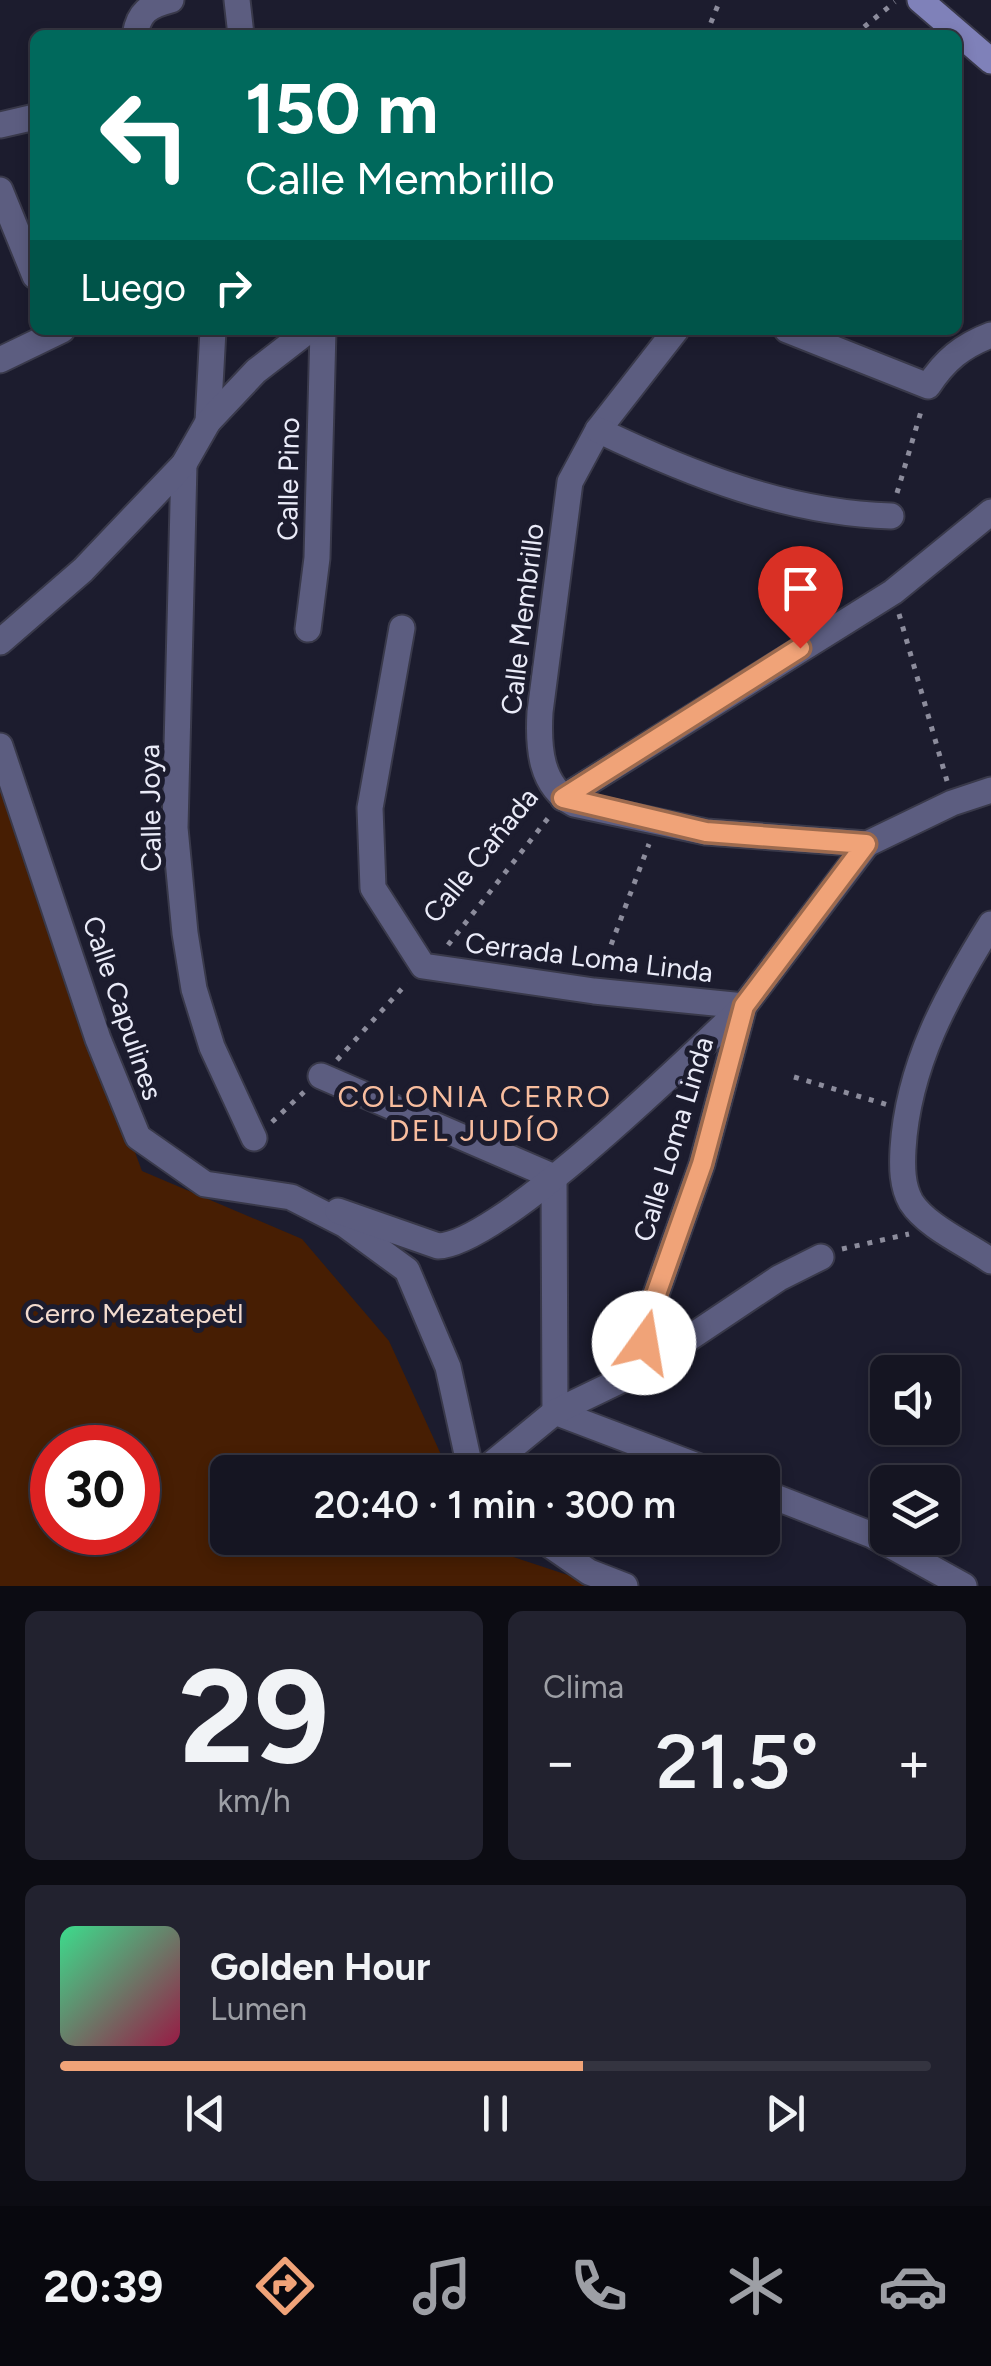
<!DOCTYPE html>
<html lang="es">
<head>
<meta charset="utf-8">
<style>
  :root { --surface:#151522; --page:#22222f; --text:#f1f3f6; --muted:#9d9fa5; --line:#343440; --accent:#f0a378 }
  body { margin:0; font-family:Figtree,sans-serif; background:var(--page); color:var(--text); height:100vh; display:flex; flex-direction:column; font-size:38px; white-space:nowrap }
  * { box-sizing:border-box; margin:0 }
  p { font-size:32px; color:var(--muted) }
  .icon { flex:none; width:55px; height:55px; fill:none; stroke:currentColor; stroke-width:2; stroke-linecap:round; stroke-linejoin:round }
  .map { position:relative; height:1586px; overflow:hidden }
  .panel { display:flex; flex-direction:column; gap:25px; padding:25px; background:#0c0c13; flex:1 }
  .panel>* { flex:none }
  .top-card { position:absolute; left:30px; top:30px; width:932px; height:305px; border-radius:15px; box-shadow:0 5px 15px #0003,0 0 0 2px var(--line); background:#00695c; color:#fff; overflow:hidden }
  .controls { position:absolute; left:870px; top:1355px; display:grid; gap:20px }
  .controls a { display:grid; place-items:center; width:90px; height:90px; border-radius:15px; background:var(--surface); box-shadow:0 5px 15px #0003,0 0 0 2px var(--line); font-size:50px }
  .speed { position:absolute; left:30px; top:1425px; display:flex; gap:20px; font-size:50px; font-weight:700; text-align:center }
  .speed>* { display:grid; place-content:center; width:130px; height:130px; border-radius:50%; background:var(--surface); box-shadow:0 5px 15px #0003,0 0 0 2px var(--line); line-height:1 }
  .speed .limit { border:15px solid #d22; background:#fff; color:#111 }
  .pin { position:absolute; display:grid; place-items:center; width:85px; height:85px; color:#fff; margin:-102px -42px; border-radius:50% 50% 50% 0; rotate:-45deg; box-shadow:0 0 10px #0007 }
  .pin .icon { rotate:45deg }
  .me { position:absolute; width:110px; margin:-55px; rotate:13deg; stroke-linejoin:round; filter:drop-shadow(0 0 8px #0008) }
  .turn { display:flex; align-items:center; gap:35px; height:210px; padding:0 50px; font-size:45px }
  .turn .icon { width:130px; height:130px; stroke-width:2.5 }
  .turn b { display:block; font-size:70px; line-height:85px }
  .then { display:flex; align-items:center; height:95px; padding:0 50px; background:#0003; gap:20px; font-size:38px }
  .big { font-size:75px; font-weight:600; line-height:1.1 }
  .panel .widget { flex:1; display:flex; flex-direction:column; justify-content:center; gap:15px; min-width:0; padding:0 35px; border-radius:15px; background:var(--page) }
  .panel .dial { align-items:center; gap:0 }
  .dial b { font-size:130px; line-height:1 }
  .song { display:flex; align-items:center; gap:30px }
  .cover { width:120px; height:120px; border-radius:15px; background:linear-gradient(135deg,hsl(150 70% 55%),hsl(340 70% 35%)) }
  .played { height:10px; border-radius:5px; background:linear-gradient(90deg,var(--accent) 60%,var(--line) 60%) }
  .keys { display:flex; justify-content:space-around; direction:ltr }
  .heat { display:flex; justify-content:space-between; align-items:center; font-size:55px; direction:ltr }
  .panel .tiles { flex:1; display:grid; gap:25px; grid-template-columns:1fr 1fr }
  .widget:last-child { grid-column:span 2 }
  .trip { position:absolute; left:210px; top:1455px; width:570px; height:100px; border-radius:15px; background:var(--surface); box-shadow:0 5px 15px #0003,0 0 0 2px var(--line); font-weight:600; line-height:100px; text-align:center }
  .tab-bar { display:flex; height:160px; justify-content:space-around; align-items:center; background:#08080e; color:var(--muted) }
  .tab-bar .icon { width:70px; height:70px }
  .tab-bar .current { color:var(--accent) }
  .tab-bar b { font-size:45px; color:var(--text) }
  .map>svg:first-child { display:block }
  .green { fill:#471e03; fill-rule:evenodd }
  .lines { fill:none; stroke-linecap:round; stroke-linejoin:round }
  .street-casing { stroke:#39394a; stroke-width:29 }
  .secondary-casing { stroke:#39394a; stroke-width:29 }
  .path { stroke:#8c8c9c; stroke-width:5; stroke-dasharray:5 8; stroke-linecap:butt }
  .street { stroke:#5c5d80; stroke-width:25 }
  .secondary { stroke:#7f81b9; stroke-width:25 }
  .route-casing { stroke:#9c6a4e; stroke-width:25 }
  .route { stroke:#f0a378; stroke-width:18 }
  .labels { text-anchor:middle; stroke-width:10; stroke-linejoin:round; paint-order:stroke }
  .street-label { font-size:28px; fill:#eaebf8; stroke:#1c1c2e }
  .park-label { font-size:28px; fill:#f2dbce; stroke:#1c1c2e }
  .neighbourhood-label { font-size:30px; letter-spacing:2.5px; fill:#f8bd9e; stroke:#1c1c2e }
</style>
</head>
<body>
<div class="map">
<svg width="991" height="1586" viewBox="0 0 991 1586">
  <rect width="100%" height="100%" fill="#1c1c2e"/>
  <path class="green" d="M0,789L142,1171L302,1239L389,1341L449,1472H228V1538H478L483,1547L601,1586H0ZM52,1448H138V1532H52Z"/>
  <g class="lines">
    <defs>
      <g id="street">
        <polyline points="237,0 241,35"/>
        <path d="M135,35C139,12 148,6 171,0"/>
        <polyline points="0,125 35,117"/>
        <polyline points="0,190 35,276"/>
        <path d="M676,330L598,430L570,482L540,712C538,747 540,786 574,804L706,832L867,844L952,803L991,790"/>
        <path d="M787,330L928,386C945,360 962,346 991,335"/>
        <polyline points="0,360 62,330"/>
        <polyline points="208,422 213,330"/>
        <path d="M598,430C690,474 787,513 891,516"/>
        <polyline points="184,464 175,828 185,933 194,989 212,1047 254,1138"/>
        <polyline points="402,628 370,808 373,888 423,966 594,991 744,1006"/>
        <polyline points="308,629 317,558 323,330"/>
        <polyline points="0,642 83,570 184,464 208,422 256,371 309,330"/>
        <polyline points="0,746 98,1039 138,1137 205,1184 291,1197 344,1224 407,1270 448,1367 471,1472"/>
        <polyline points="563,798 893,592 991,512"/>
        <path d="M991,924C947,995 908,1065 903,1149C902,1167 902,1186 911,1202C927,1227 967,1244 991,1261"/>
        <polyline points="321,1076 554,1177 555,1412 713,1472"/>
        <path d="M338,1211L438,1246C499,1245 692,1055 744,1006"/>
        <polyline points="640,1371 649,1314 702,1164 744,1006 867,844"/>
        <polyline points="482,1472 555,1412 640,1371 779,1278 821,1257"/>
        <polyline points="762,1492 872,1535 964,1586"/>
        <polyline points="540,1538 589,1572 625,1586"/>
      </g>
      <polyline id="secondary" points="920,0 991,61"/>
    </defs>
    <use href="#street" class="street-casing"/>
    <use href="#secondary" class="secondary-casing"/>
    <g class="path">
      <polyline points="706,35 720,0"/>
      <polyline points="854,35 895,2"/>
      <polyline points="897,493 922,408"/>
      <polyline points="899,614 947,781"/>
      <polyline points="448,945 549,817"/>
      <polyline points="602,969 649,844"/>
      <polyline points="337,1060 407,983"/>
      <polyline points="794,1077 888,1105"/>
      <polyline points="272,1122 304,1092"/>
      <polyline points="842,1249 909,1234"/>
    </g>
    <use href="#street" class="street"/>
    <use href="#secondary" class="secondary"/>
  </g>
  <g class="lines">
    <defs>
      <polyline id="route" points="644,1343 649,1314 702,1164 744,1006 866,844 706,832 563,798 800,648"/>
    </defs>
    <use href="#route" class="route-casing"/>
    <use href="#route" class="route"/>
  </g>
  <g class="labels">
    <g class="street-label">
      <text transform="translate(288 479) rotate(-89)" y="10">Calle Pino</text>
      <text transform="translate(522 619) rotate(-83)" y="10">Calle Membrillo</text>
      <text transform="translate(150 808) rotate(-91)" y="10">Calle Joya</text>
      <text transform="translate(480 855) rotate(-51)" y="10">Calle Cañada</text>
      <text transform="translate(589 957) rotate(7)" y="10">Cerrada Loma Linda</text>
      <text transform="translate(123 1008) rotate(71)" y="10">Calle Capulines</text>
      <text transform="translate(673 1139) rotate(-73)" y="10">Calle Loma Linda</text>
    </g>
    <g class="park-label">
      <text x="134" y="1323">Cerro Mezatepetl</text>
    </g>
    <g class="neighbourhood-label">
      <text x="475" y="1107">COLONIA CERRO<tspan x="475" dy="34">DEL JUDÍO</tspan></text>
    </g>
  </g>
</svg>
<div class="controls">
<a><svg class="icon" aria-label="sound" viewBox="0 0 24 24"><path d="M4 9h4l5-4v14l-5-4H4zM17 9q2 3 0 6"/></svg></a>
<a><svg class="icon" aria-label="layers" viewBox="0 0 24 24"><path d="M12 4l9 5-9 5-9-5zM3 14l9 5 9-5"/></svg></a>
</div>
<div class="speed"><div class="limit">30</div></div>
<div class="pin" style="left:800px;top:648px;background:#d93025"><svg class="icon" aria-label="arrive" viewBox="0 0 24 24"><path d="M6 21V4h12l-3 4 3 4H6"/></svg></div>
<svg class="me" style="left:644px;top:1343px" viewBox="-20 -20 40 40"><circle r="19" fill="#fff"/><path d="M0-13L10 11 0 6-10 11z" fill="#f0a378"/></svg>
<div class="trip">20:40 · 1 min · 300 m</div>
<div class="top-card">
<div class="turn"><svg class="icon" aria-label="left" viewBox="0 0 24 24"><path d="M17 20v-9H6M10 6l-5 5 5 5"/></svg><div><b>150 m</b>Calle Membrillo</div></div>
<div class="then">Luego<svg class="icon" aria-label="right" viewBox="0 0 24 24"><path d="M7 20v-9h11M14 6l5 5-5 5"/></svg></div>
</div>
</div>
<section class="panel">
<div class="tiles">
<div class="widget dial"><b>29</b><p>km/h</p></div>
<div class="widget"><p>Clima</p>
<div class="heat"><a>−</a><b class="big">21.5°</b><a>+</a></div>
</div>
<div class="widget">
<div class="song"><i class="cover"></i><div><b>Golden Hour</b><p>Lumen</p></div></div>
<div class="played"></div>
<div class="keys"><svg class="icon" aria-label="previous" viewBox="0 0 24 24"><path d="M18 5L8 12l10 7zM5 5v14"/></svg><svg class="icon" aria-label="pause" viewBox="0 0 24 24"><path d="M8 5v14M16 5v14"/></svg><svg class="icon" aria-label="next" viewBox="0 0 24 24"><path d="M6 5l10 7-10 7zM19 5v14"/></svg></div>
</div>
</div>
</section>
<nav class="tab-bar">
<b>20:39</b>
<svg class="icon current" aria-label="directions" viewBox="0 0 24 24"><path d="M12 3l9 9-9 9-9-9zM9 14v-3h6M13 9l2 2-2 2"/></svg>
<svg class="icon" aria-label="music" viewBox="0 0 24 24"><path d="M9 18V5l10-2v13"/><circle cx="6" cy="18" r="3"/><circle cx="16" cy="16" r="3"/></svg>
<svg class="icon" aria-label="phone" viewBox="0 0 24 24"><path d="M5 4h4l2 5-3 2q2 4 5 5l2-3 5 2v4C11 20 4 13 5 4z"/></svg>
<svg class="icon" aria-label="climate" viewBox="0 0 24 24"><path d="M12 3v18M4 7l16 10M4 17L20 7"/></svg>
<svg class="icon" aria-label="car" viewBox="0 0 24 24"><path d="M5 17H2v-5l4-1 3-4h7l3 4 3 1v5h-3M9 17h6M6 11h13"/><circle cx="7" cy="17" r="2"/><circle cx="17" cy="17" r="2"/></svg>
</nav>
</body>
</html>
